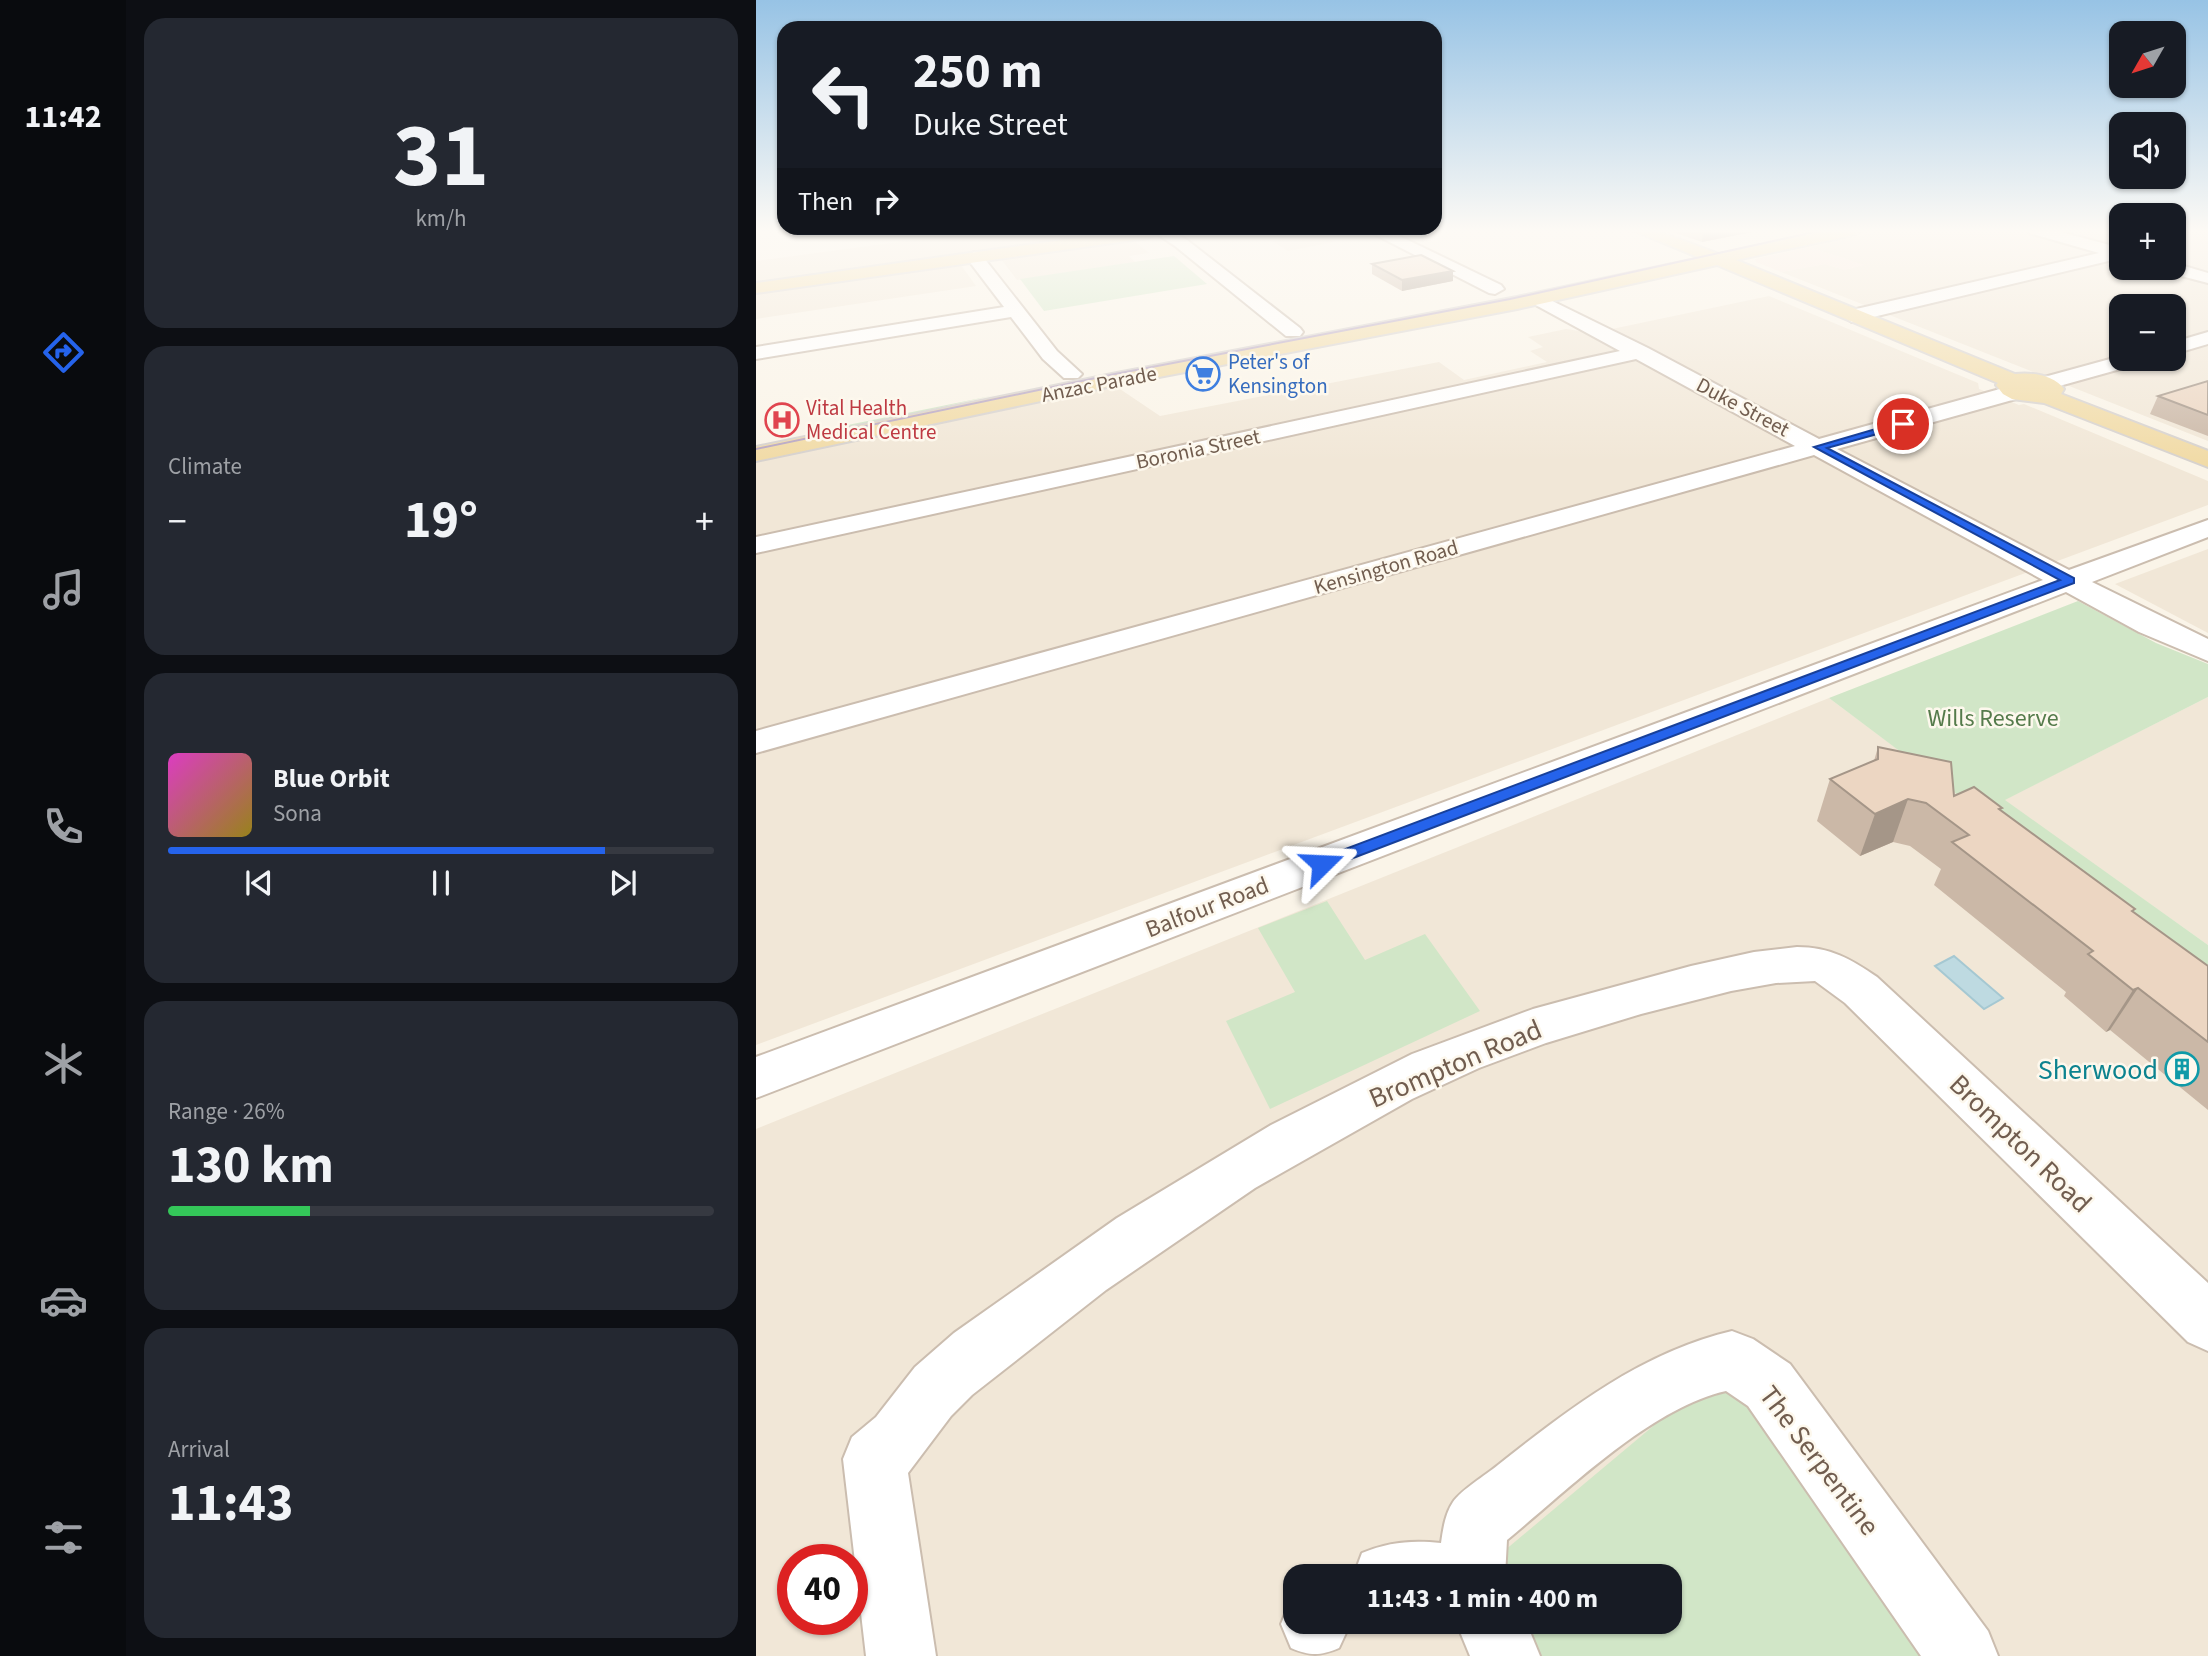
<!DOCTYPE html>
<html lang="en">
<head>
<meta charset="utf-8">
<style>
  :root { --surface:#171b24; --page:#242831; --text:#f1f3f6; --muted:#9ea1a6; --line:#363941; --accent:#2563eb }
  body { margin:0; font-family:"Source Sans 3",sans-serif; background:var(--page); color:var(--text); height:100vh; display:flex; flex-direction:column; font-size:26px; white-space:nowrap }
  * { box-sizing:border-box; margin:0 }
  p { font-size:23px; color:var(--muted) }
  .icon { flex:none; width:38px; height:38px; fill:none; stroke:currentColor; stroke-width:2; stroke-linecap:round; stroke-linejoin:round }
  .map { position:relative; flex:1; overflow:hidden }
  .side { display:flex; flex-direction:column; gap:18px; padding:18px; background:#0d0f14; width:630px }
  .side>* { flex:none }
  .hud { position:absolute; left:21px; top:21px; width:665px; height:214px; border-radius:21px; box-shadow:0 2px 5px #0004; background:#171b24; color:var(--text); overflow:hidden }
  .needle { width:46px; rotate:231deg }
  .controls { position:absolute; left:1353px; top:21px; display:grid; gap:14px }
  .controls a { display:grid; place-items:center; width:77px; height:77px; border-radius:14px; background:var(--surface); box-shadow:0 2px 5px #0004; font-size:35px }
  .speed { position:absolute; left:21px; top:1544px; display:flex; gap:14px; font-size:35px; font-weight:700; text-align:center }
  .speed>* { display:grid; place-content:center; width:91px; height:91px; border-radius:50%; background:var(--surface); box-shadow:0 2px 5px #0004; line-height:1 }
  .speed .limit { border:10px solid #d22; background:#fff; color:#111 }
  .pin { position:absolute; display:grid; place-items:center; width:60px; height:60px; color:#fff; margin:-30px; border:4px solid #fff; border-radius:50%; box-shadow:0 2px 7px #0007 }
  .me { position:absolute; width:77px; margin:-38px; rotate:69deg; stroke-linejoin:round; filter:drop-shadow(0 0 5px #0008) }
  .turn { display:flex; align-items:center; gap:24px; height:147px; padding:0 21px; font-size:32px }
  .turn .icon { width:91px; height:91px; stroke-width:2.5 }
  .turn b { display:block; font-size:49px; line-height:60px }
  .then { display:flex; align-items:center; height:66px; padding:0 21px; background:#0003; gap:14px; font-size:26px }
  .big { font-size:52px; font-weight:700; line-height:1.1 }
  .side .widget { flex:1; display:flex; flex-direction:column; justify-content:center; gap:10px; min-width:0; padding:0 24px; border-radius:21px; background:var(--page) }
  .side .dial { align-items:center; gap:0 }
  .dial b { font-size:91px; line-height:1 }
  .song { display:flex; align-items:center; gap:21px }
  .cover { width:84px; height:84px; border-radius:10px; background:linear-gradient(135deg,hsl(310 70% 55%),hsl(50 70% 35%)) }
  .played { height:7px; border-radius:4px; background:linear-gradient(90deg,var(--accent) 80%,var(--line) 80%) }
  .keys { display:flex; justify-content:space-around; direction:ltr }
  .heat { display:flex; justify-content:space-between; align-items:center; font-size:38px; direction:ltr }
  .charge { height:10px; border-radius:5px; background:linear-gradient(90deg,#34c759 26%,var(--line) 0) }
  .trip { position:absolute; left:527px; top:1564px; width:399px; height:70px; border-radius:21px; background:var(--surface); box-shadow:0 2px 5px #0004; font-weight:700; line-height:70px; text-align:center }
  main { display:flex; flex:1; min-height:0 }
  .dock { display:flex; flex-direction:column; width:126px; justify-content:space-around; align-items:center; background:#090b0e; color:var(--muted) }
  .dock .icon { width:49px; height:49px }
  .dock .selected { color:var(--accent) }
  .dock b { font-size:32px; color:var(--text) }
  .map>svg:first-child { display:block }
  .residential { fill:#f1e7d7; fill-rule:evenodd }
  .commercial { fill:#f9e7dd }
  .green { fill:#d1e6c7 }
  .water { fill:#bedae1; stroke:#a5c8d2; stroke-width:2 }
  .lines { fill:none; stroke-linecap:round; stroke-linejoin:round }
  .minor-casing { stroke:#cbbdaf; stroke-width:4 }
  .major-casing { stroke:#d7d2ce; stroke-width:4 }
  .minor { fill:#fff; fill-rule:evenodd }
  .major { fill:#f1dba7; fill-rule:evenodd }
  .tram { stroke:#b8a7c3; stroke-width:2 }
  .wall { fill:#cbb8a7 }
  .shaded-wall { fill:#a59688 }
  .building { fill:#ecd6c2; stroke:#a59688; stroke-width:2 }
  .route { fill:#2563eb; stroke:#184099; stroke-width:2 }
  .labels { text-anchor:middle; stroke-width:5; stroke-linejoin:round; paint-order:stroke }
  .far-shop-label { font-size:21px; fill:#366cbe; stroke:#fdf8ed; text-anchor:start }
  .far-street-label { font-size:21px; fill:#715d4f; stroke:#fdf8ed }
  .far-health-label { font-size:21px; fill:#be3a42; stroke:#fdf8ed; text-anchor:start }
  .park-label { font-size:24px; fill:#557b4b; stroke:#fdf8ed }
  .street-label { font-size:24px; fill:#715d4f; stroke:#fdf8ed }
  .near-street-label { font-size:28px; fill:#715d4f; stroke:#fdf8ed }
  .near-culture-label { font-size:28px; fill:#0d838f; stroke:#fdf8ed; text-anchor:end }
</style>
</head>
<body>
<main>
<nav class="dock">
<b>11:42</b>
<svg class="icon selected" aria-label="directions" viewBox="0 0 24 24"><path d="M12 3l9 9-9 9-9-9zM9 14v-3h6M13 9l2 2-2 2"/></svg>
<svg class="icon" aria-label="music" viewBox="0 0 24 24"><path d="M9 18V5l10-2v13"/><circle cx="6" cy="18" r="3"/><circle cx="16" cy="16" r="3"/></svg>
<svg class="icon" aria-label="phone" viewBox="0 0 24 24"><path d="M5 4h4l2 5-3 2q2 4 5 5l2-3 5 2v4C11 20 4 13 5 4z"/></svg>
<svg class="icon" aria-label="climate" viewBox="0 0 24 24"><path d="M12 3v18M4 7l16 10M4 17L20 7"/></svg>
<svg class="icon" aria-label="car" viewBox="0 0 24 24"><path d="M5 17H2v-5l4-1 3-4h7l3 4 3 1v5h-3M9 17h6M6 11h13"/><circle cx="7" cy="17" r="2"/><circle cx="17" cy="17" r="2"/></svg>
<svg class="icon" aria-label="filters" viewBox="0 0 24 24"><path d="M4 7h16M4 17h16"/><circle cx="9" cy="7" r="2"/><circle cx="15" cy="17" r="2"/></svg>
</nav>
<section class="side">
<div class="widget dial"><b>31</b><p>km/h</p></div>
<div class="widget"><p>Climate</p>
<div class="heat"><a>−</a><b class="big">19°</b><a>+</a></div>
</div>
<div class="widget">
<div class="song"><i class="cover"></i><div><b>Blue Orbit</b><p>Sona</p></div></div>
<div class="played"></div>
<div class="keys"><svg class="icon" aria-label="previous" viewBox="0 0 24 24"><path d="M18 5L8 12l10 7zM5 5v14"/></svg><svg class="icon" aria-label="pause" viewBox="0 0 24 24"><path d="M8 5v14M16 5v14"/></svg><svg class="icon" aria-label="next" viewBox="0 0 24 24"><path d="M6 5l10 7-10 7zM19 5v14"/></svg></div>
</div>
<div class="widget"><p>Range · 26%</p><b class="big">130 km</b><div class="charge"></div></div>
<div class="widget"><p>Arrival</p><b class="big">11:43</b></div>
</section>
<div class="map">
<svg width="1452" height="1656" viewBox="0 0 1452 1656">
  <rect width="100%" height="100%" fill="#faf4e8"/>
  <g class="residential">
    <polygon points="233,230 374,230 0,282 0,261"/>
    <polygon points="511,230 581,230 565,233 578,242 532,251 516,241 525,239"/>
    <path d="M1130,230H1365V268H1418V230H1452V441L1025,272L1069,264L1088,270L1107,265L1053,247ZM1365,306H1418V359H1365Z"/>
    <polygon points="377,240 393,253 373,256 379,262 261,280 245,259"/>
    <polygon points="205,265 220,286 0,319 0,294"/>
    <polygon points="1013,296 1222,383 1223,389 1263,405 1268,404 1452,481 1452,505 0,1045 0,459 361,387 404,416 683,362 708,380 791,362 774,351 787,347 772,337 810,329 837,333"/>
    <polygon points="1452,549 1452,633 1359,584"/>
    <polygon points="1452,697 1452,945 1248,800"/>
    <path d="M1073,698L1452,981V1656H0V1129ZM37,1559H96V1619H37ZM539,1577H914V1622H539Z"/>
  </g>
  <polygon class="commercial" points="1053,247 1108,265 1088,270 1069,264 1025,272 1000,262 999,259"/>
  <g class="green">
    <polygon points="418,256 451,284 288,311 264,279"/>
    <polygon points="240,395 56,436 54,432 72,429"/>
    <polygon points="1322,601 1400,643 1452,664 1452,697 1249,800 1452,945 1452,966 1440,974 1073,698"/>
    <polygon points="571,901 609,960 669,934 724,1011 514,1109 470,1021 539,992 502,928"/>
    <polygon points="976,1360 1207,1656 749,1656 734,1622 914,1622 914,1577 717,1577"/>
  </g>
  <polygon class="water" points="1198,956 1247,998 1228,1009 1179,966"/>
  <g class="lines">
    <defs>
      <g id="minor">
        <polygon points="610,230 631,230 745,285 748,289 739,294 733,293"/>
        <polygon points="1271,230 1297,230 1365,248 1365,258 1096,322 1087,316 1096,310 1343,253 1273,233"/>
        <polygon points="403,231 415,231 431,240 544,328 547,332 544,336 530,336 419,246 401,234"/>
        <polygon points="218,252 224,253 301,351 326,374 322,378 308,378 287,359 255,317 0,359 0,347 248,307 210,257"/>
        <polygon points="1418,263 1452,273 1452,283 1410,272 1408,268 1418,268"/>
        <polygon points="782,294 892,348 1063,439 1251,387 1267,387 1270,392 1267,397 1081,449 1313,570 1452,520 1452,537 1336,582 1452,639 1452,661 1383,632 1310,592 0,1098 0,1057 1287,580 1058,455 0,753 0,731 1039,446 880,359 0,553 0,537 864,351 776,303 773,299 776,295"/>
        <polygon points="1452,332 1452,344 1418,354 1418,342"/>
        <polygon points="1365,356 1365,359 1389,359 1386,363 1289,390 1281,389 1278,384 1281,379"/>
        <path d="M1041,947C1074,947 1095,959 1121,977L1452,1283V1351L1432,1342L1089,1003L1059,981L1020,983L975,991L885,1014L790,1043L723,1068L656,1099L499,1188L350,1290L216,1395L195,1416L152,1473L180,1656H110L87,1459L96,1437L120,1417L159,1367L198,1333L361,1218L515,1125L656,1054L777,1009L935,966L998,952Z"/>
        <path d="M976,1331L997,1339L1034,1364L1232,1631L1242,1656H1165L992,1406L970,1391C894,1408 811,1491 751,1540L749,1577H597L606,1553C633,1542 656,1540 685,1543C687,1529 689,1514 697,1502C705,1490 730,1475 742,1465C813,1409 886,1352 976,1331Z"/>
        <path d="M539,1597V1622H595L583,1648C564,1656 554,1656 535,1648L525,1624L535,1600Z"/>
        <polygon points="700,1622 770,1622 784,1656 714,1656"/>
      </g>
      <g id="major">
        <polygon points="378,230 398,230 400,233 392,238 0,293 0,283"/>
        <path d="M876,230H899L963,254L1075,230H1106L1098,235L980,260L1259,374C1275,372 1298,375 1308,389L1305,394L1452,451V467L1288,403L1256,399L1247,394L1240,385L1242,383L961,265L761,309L361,385L0,461V447L361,373L761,297L944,258Z"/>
      </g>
    </defs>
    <use href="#minor" class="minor-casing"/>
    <use href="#major" class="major-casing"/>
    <use href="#minor" class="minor"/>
    <use href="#major" class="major"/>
    <polyline class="tram" points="0,449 359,374 754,299 1067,230"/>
  </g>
  <g class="wall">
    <polygon points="911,230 1006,230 946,242"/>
    <polygon points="616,264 697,271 697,281 646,291 616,274"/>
    <polygon points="1452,381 1452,436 1394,414 1402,396"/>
    <polygon points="1122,747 1198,796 1244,810 1379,909 1377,912 1452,966 1452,1110 1354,1030 1350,1032 1308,996 1310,992 1178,885 1185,869 1154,846 1137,842 1104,856 1061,821 1074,779 1118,761"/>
  </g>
  <g class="shaded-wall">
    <polygon points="947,230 1006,230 946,242"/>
    <polygon points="697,271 697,281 646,291 646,280"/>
    <polygon points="1152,799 1137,842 1104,856 1119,814"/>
    <polygon points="1382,988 1354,1030 1350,1032 1377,990"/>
  </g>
  <g class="building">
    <polygon points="665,255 697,271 646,280 616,264"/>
    <polygon points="1452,381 1452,415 1402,396"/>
    <polygon points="1122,747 1195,762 1198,796 1218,787 1246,808 1243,809 1379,909 1376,911 1452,966 1452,1042 1382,988 1377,990 1332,954 1337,951 1196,842 1213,835 1170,803 1152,799 1119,814 1074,779 1122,759"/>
  </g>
  <linearGradient id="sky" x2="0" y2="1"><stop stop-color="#97c3e5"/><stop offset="0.5" stop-color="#fdfaf5"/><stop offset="1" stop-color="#fdfaf5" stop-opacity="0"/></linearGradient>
  <rect width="1452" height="462" fill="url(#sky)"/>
  <polygon class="route" points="1147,421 1150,422 1150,426 1071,448 1318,578 1318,583 571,868 560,868 557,864 560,860 1304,580 1058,447"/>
  <defs>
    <symbol id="supermarket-ring" viewBox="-11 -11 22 22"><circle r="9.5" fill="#fdf8ed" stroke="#3f7fe0" stroke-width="1.5"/><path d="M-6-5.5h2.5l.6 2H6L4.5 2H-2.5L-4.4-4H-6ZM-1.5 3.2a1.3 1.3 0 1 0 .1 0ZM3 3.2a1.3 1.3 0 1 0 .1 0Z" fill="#3f7fe0"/></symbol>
    <symbol id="hospital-ring" viewBox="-11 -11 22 22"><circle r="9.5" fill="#fdf8ed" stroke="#e0444e" stroke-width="1.5"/><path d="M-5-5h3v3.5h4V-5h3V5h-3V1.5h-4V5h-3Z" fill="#e0444e"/></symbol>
    <symbol id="building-ring" viewBox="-11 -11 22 22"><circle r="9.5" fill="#fdf8ed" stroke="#0f9aa8" stroke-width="1.5"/><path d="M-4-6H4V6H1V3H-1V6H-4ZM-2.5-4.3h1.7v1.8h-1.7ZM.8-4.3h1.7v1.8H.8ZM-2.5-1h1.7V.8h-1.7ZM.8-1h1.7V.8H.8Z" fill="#0f9aa8"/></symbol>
  </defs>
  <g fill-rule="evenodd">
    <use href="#supermarket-ring" x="428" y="355" width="38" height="38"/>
    <use href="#hospital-ring" x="7" y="401" width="38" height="38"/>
    <use href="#building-ring" x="1407" y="1050" width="38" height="38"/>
  </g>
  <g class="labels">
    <g class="far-shop-label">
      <text x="472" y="369">Peter's of<tspan x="472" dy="24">Kensington</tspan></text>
    </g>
    <g class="far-street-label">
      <text transform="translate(343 384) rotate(-11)" y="7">Anzac Parade</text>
      <text transform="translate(987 407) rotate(28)" y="7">Duke Street</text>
      <text transform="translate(442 449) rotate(-12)" y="7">Boronia Street</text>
      <text transform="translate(630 567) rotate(-16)" y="7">Kensington Road</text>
    </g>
    <g class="far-health-label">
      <text x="50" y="415">Vital Health<tspan x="50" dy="24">Medical Centre</tspan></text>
    </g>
    <g class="park-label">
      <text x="1237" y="726">Wills Reserve</text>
    </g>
    <g class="street-label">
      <text transform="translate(451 907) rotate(-21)" y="8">Balfour Road</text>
    </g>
    <g class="near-street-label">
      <text transform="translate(699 1063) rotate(-23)" y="10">Brompton Road</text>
      <text transform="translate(1265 1143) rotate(44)" y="10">Brompton Road</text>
      <text transform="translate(1064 1460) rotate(53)" y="10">The Serpentine</text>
    </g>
    <g class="near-culture-label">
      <text x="1402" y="1079">Sherwood</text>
    </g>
  </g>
</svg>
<div class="controls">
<a><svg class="needle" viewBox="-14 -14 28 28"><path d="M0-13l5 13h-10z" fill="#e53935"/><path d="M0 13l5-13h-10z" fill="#9ea1a6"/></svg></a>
<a><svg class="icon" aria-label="sound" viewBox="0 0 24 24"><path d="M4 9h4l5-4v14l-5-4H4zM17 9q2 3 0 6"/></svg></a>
<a>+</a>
<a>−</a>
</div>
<div class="speed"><div class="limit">40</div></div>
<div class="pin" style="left:1147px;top:424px;background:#d93025"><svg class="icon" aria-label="arrive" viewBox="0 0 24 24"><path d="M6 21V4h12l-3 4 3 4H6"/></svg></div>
<svg class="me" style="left:566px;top:864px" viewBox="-20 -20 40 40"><path d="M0-17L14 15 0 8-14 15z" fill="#2563eb" stroke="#fff" stroke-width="4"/></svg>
<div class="trip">11:43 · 1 min · 400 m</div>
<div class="hud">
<div class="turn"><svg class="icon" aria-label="left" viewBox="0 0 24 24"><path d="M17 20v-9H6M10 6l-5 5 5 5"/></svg><div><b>250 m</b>Duke Street</div></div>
<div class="then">Then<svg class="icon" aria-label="right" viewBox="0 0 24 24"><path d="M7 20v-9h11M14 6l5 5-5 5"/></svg></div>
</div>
</div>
</main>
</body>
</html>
